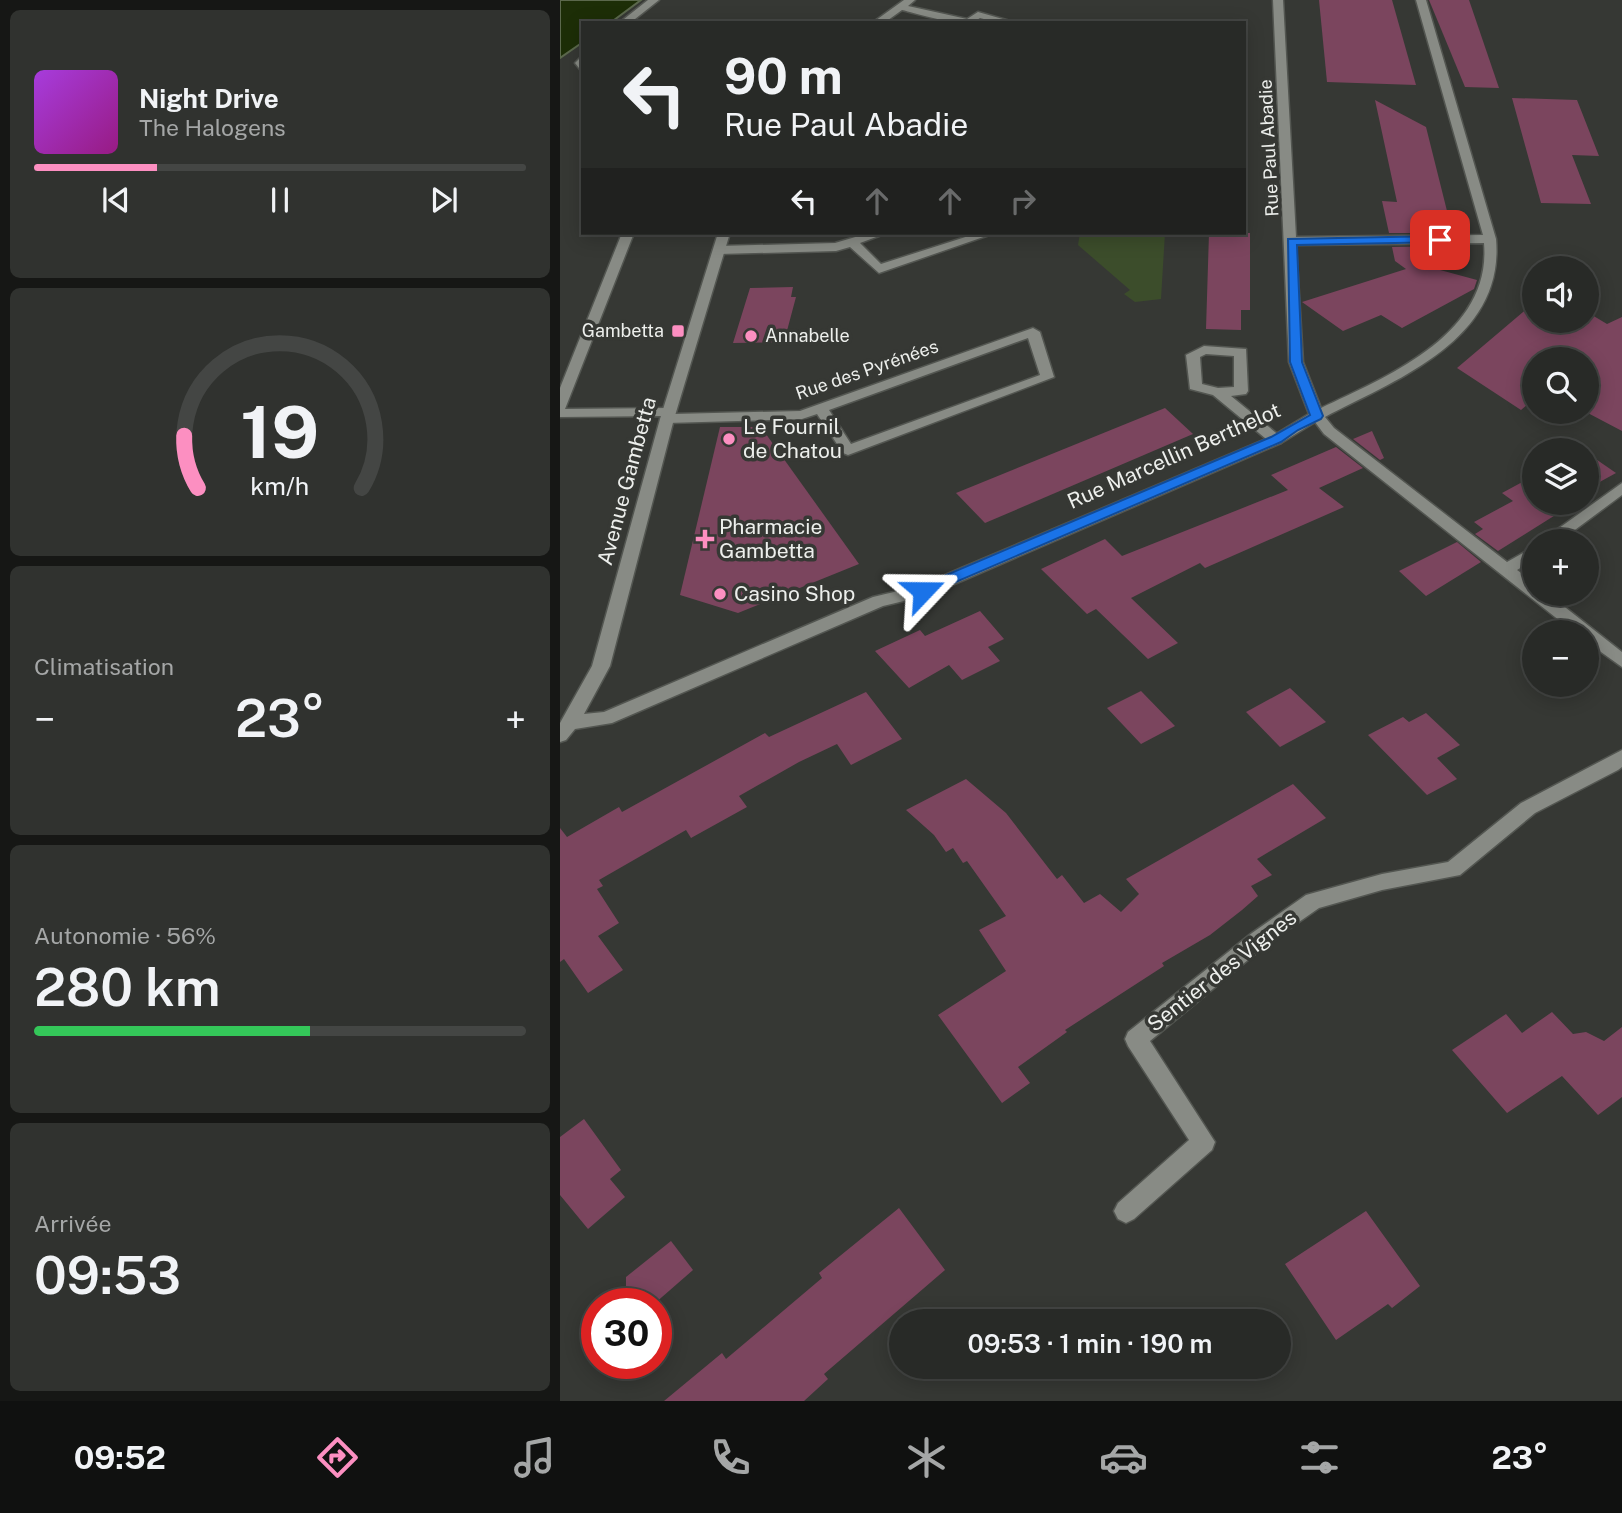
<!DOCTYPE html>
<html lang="fr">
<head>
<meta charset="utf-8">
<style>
  :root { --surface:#282a27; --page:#30322f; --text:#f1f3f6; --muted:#a5a7a7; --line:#444644; --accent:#fc8fc1 }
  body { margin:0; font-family:"Public Sans",sans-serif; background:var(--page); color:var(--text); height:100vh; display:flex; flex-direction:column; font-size:26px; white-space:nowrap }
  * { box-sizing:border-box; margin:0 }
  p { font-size:23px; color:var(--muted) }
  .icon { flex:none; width:38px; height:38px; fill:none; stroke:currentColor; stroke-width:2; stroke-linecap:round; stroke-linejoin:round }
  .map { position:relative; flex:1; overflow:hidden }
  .details { display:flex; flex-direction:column; gap:10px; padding:10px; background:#161715; width:560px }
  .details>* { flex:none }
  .banner { position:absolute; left:21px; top:21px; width:665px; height:214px; border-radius:0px; box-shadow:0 4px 18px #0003,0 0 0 2px var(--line); background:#282a27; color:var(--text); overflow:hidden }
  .tools { position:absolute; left:962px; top:256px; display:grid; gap:14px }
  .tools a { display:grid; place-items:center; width:77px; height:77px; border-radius:50%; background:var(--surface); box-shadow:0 4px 18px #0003,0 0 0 2px var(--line); font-size:35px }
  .speed { position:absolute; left:21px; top:1288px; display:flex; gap:14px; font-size:35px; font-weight:700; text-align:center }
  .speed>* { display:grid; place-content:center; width:91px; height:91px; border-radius:50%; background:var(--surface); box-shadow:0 4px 18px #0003,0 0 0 2px var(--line); line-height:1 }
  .speed .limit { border:10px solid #d22; background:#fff; color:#111 }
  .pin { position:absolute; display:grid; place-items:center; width:60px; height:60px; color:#fff; margin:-30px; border-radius:14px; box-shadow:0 4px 10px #0006 }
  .me { position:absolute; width:77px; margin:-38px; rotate:67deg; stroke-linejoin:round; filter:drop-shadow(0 0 5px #0008) }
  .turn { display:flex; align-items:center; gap:24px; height:147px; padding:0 28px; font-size:32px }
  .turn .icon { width:91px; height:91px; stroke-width:2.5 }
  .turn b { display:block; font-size:49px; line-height:60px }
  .lanes { display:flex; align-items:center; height:66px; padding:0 28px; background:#0003; justify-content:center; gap:35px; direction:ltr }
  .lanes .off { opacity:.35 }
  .big { font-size:52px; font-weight:600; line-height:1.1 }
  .details .tile { flex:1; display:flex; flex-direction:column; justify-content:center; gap:10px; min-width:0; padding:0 24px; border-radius:10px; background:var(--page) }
  .details .dial { align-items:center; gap:0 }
  .dial svg { height:182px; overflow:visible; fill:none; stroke:var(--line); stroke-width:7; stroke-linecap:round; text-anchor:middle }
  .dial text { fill:var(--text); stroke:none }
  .song { display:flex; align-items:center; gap:21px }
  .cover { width:84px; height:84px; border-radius:10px; background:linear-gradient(135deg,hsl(280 70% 55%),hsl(310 70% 35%)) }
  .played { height:7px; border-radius:4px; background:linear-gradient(90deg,var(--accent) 25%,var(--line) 25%) }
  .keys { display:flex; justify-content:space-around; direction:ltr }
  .heat { display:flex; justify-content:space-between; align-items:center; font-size:38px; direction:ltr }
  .charge { height:10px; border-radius:5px; background:linear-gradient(90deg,#34c759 56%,var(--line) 0) }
  .trip { position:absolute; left:329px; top:1309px; width:402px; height:70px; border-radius:35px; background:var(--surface); box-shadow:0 4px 18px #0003,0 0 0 2px var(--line); font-weight:600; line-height:70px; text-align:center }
  .tabs { display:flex; height:112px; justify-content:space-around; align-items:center; background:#101110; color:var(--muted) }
  .tabs .icon { width:49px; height:49px }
  .tabs .current { color:var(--accent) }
  .tabs b { font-size:32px; color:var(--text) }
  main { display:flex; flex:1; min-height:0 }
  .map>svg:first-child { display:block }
  .green { fill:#3c4d2b }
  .water { fill:#1d2e07; stroke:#5b684c; stroke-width:2 }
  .building { fill:#7b455e }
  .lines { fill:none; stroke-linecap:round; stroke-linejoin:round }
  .lane-casing { stroke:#535651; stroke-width:3 }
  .street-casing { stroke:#535651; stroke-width:3 }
  .lane { fill:#888b85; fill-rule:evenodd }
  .street { fill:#888b85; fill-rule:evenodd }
  .route { fill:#1a73e8; stroke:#114b97; stroke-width:2 }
  .poi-dot { fill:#fc8fc1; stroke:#363834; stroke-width:2.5 }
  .labels { text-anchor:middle; stroke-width:7; stroke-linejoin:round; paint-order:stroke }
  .far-street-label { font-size:18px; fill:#edefec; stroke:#363834 }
  .far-poi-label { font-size:18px; fill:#edefec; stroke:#363834; text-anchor:end }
  .poi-label { font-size:21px; fill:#edefec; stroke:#363834; text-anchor:start }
  .street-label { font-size:21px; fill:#edefec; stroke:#363834 }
</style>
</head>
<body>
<main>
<section class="details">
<div class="tile">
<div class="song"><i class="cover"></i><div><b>Night Drive</b><p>The Halogens</p></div></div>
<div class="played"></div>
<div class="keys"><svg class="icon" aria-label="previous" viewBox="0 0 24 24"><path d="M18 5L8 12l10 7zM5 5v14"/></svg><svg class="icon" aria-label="pause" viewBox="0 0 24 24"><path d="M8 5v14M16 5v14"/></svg><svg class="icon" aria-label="next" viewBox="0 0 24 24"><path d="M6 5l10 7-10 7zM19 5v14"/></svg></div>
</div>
<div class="tile dial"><svg viewBox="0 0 100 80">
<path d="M14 69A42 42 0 1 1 86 69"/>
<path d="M14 69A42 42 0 0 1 8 46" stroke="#fc8fc1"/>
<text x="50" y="56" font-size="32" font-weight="700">19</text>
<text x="50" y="72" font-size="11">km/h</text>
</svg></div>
<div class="tile"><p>Climatisation</p>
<div class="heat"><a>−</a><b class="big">23°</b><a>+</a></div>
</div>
<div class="tile"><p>Autonomie · 56%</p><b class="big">280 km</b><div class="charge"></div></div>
<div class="tile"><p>Arrivée</p><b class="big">09:53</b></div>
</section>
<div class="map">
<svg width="1062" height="1401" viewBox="0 0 1062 1401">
  <rect width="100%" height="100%" fill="#363834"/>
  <polygon class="green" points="520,233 605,233 601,299 575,302 564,294 570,290 518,245"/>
  <polygon class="water" points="0,0 81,0 50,23 23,23 23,42 0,58"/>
  <g class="building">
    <polygon points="759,0 832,0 856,85 767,82"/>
    <polygon points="869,0 909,0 939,88 905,87"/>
    <polygon points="952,98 1017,100 1039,156 1012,155 1031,204 981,203"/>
    <polygon points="815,100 866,127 887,211 890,211 896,233 829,233 822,201 837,202"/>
    <polygon points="649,233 690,233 690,310 681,310 681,330 646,329"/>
    <polygon points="892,246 869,267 917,280 914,289 842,328 821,315 783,331 742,302 846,269 835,261 832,247"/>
    <polygon points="233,287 231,297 236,297 224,342 173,343 190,288"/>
    <polygon points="975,302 975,320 1027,320 1027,312 1047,324 1062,317 1062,431 1024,411 1027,411 1027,359 975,359 975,398 961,410 897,368"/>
    <polygon points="605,408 633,434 425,523 396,493"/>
    <polygon points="160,427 201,427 299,564 178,613 120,595"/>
    <polygon points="812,431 824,458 820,460 793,439"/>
    <polygon points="776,447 803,468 759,488 784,507 645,568 640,563 571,598 618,643 588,659 536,609 527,614 481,569 545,539 562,556 728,490 711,475"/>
    <polygon points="1027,453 1056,473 1027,489"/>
    <polygon points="975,475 975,502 1004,502 1000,505 1005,509 938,551 915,534 923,529 914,522 953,501 942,493"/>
    <polygon points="897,542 921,562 866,596 839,571"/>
    <polygon points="420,611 444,639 428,647 440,661 402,680 389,665 349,688 315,651 360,630 365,636"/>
    <polygon points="730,688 766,722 720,747 686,712"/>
    <polygon points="581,691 615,726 581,744 547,708"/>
    <polygon points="306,692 342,739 291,765 277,744 239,762 179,796 187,807 131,838 126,830 39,880 43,886 37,889 59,923 38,936 63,970 28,993 4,959 0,962 0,828 7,837 59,807 62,812 205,733 209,737"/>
    <polygon points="866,713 900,745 877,758 897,779 867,795 808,735 843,717 849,722"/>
    <polygon points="406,779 446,813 497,879 502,875 524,903 540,894 561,912 579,894 566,879 733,784 766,818 697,859 712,875 691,886 698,896 682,910 650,935 602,963 604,966 505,1030 507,1032 458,1067 470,1083 442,1103 378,1015 446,971 419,930 446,916 407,861 403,863 393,848 386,852 374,835 346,810"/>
    <polygon points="992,1012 1013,1034 1026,1032 1044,1041 1062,1027 1062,1097 1038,1115 1002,1076 947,1113 892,1050 946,1014 962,1033"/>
    <polygon points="24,1119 61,1170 50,1179 65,1197 28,1229 0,1195 0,1137"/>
    <polygon points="339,1208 385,1270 264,1374 268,1379 244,1401 104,1401 162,1353 166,1359 262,1278 259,1273"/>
    <polygon points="806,1211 860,1286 832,1308 828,1304 776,1340 725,1264"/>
    <polygon points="111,1241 133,1270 94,1304 77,1304 66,1290 66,1277"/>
  </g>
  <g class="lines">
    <defs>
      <g id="lane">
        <path d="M62,233H74L5,409L109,408L114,409V414L240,411L473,328L480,332L494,377L288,455L283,453L257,414L242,419L107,423L102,422V416L0,417V388ZM468,338L480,375L291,444L269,410Z"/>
        <polygon points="309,233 327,233 300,243 321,264 418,233 435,233 319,273 290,247 276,251 159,254 153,250 159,246 275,243"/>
        <path d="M644,346L686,349L688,391L686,394L671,396L721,437L723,440L721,443H711L653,395L630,389L626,355ZM646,354L674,356V387L658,388L642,384L640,357Z"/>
      </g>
      <g id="street">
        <polygon points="88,0 99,0 70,23 59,23"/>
        <path d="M344,0H355L348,6L407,19L418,12L457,23H439L420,18C405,30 360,14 342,10L324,23H312Z"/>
        <path d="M713,0H723L736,237L923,235L856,0H866L936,239C945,340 837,379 765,417L774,428L947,562L975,546V559L957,570L975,583V593H987L1062,652V667L1027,642V632H1014L764,434L755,422L721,443L369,595L323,606L52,723L15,729L6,740L0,742V723L32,666L100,419L158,233H170L114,419L50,666L24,714L44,712L313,597L359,586L711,437L749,414L729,362ZM924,243C932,334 828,376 761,408L743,362L736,245Z"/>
        <polygon points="23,55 23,73 15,63"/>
        <polygon points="1062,483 1062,495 1000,541 981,541"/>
        <polygon points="1062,750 1062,767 1058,770 975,813 900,875 822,890 759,908 706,945 590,1041 655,1142 652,1150 574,1219 566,1223 558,1219 554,1211 558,1203 629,1140 568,1046 565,1039 568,1032 692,933 746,895 822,874 888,862 961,803"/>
      </g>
    </defs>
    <use href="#lane" class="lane-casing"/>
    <use href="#street" class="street-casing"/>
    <use href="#lane" class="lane"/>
    <use href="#street" class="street"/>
  </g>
  <polygon class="route" points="880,236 884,237 884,242 737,245 742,362 763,416 761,419 738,430 721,442 368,594 358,594 355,591 358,587 711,437 750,415 730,362 728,239"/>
  <g class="poi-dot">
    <rect x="111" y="324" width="14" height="14" rx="3.5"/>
    <circle cx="191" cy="336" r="7"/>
    <circle cx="169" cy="439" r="7"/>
    <path d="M141.5 528.5h7v7h7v7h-7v7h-7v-7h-7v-7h7z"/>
    <circle cx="160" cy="594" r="7"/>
  </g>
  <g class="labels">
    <g class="far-street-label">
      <text transform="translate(709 148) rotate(-93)" y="6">Rue Paul Abadie</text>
      <text transform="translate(307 370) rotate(-19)" y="6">Rue des Pyrénées</text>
    </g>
    <g class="far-poi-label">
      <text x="104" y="337">Gambetta</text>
      <text x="205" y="342" text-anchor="start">Annabelle</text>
    </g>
    <g class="poi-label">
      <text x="183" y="434">Le Fournil<tspan x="183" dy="24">de Chatou</tspan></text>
      <text x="159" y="534">Pharmacie<tspan x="159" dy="24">Gambetta</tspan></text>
      <text x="174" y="601">Casino Shop</text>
    </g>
    <g class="street-label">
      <text transform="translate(614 456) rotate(-24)" y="7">Rue Marcellin Berthelot</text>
      <text transform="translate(67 481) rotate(-75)" y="7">Avenue Gambetta</text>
      <text transform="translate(662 971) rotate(-38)" y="7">Sentier des Vignes</text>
    </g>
  </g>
</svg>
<div class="tools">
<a><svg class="icon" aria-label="sound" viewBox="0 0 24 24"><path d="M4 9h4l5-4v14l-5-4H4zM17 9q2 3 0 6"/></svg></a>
<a><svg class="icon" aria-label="search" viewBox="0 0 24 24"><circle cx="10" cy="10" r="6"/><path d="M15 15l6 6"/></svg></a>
<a><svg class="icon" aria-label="layers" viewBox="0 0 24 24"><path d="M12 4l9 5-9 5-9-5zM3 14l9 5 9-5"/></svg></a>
<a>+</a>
<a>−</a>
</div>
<div class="speed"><div class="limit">30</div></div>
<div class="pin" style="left:880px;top:240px;background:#d93025"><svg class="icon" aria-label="arrive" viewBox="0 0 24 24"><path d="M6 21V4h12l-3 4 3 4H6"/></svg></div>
<svg class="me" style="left:363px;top:591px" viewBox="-20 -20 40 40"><path d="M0-17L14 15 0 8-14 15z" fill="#1a73e8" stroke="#fff" stroke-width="4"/></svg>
<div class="trip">09:53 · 1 min · 190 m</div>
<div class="banner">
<div class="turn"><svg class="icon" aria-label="left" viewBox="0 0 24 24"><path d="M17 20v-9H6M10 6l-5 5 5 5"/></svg><div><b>90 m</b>Rue Paul Abadie</div></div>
<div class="lanes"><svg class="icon" aria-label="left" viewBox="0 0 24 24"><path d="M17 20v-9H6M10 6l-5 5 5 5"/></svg><svg class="icon off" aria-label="ahead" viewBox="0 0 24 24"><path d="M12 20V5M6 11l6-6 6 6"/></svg><svg class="icon off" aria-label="ahead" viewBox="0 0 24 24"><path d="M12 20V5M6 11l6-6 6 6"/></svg><svg class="icon off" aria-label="right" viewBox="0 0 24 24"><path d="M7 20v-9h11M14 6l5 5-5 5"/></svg></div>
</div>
</div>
</main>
<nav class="tabs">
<b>09:52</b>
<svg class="icon current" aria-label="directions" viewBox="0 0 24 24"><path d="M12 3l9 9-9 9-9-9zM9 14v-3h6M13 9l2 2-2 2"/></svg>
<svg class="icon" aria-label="music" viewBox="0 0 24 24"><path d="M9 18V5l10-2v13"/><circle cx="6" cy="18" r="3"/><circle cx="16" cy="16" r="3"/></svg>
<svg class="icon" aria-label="phone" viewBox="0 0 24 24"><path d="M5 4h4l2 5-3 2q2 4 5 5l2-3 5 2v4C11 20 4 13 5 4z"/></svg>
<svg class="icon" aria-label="climate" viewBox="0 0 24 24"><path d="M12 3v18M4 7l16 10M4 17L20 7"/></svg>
<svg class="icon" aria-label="car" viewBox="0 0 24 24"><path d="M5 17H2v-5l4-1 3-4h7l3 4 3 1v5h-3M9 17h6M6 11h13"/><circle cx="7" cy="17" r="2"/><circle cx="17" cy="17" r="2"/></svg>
<svg class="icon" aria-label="filters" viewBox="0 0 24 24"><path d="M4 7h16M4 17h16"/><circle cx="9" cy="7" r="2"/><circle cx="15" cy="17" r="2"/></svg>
<b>23°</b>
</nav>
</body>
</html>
